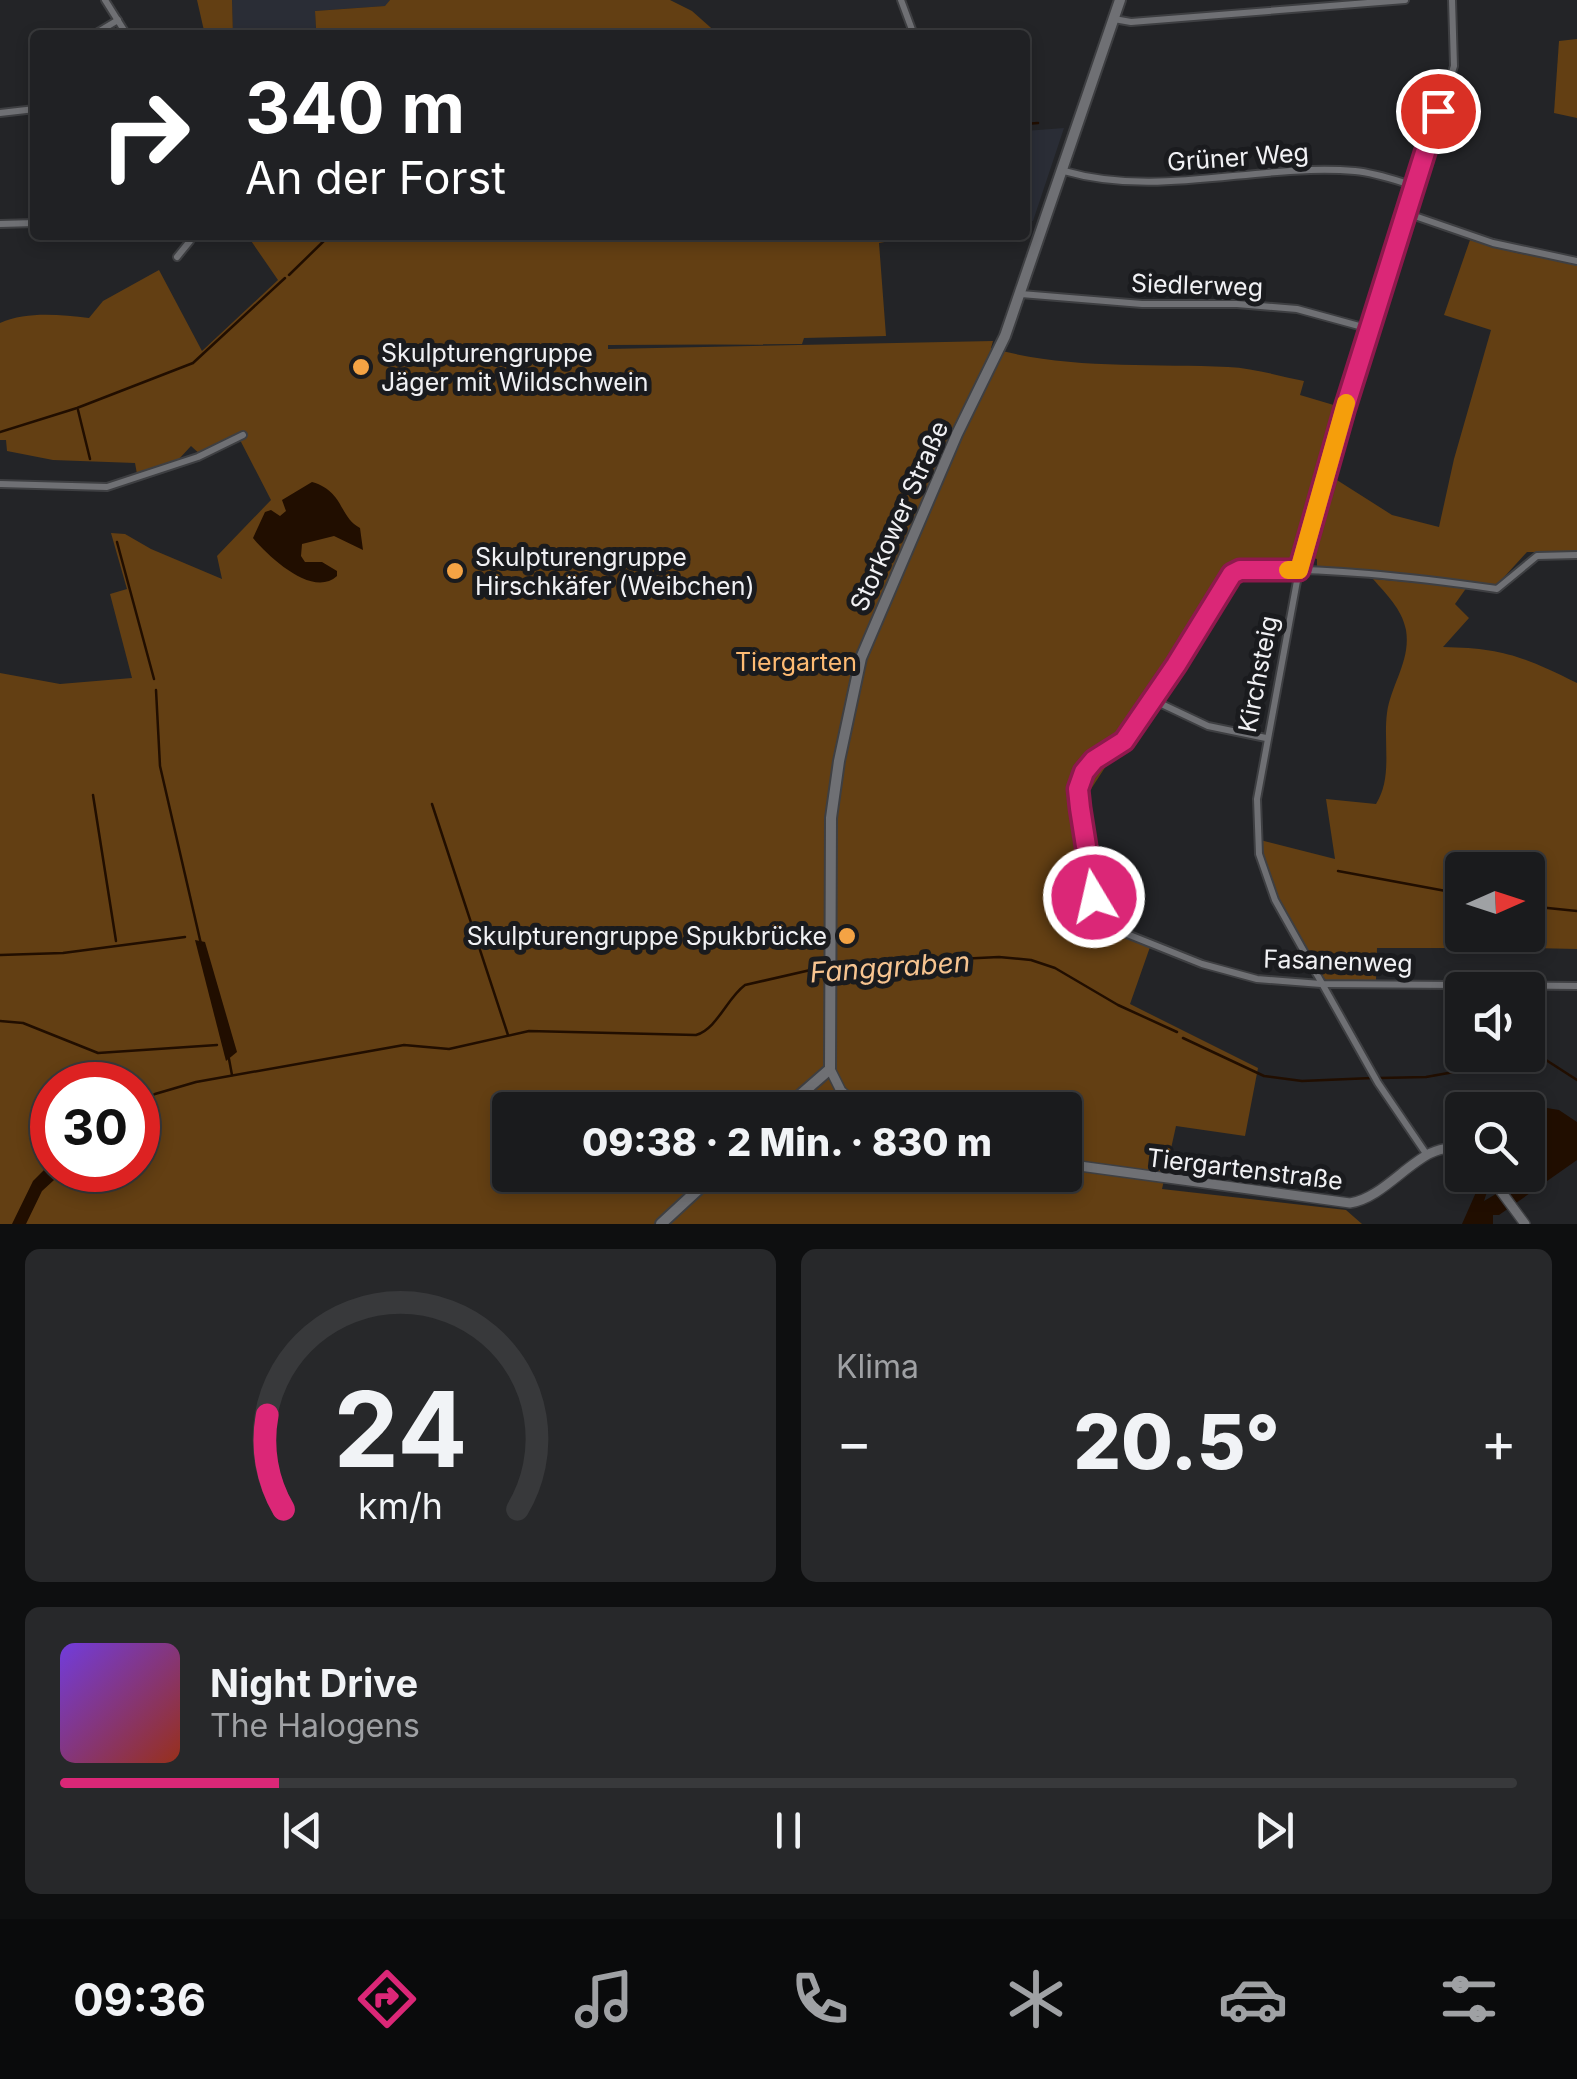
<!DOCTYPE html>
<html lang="de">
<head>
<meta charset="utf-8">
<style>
  :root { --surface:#1a1b1d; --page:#27282a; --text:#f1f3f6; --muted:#9fa1a4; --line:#38393b; --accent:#db2777 }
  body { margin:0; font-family:Inter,sans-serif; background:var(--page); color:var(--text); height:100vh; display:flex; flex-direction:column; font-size:38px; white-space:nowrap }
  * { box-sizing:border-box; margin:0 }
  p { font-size:32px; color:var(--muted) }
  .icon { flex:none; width:55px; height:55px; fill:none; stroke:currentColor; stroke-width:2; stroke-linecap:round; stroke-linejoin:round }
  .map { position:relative; height:1224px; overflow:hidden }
  .details { display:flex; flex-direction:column; gap:25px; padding:25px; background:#0e0f10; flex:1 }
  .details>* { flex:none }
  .banner { position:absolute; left:30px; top:30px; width:1000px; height:210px; border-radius:10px; box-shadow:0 5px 15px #0003,0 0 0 2px var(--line); background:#202124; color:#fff; overflow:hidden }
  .needle { width:65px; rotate:87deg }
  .fabs { position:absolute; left:1445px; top:852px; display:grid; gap:20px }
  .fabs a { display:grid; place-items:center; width:100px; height:100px; border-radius:10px; background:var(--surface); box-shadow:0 5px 15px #0003,0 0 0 2px var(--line); font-size:50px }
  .speed { position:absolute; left:30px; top:1062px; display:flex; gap:20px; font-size:50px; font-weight:700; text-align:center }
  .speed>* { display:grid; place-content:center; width:130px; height:130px; border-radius:50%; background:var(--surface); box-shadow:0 5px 15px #0003,0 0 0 2px var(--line); line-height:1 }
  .speed .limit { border:15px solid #d22; background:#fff; color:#111 }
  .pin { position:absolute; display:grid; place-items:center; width:85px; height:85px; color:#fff; margin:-42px; border:5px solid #fff; border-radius:50%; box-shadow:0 2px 10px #0007 }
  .me { position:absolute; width:110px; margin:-55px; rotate:351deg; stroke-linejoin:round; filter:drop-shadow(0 0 8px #0008) }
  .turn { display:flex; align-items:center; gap:35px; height:210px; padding:0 50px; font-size:45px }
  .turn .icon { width:130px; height:130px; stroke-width:2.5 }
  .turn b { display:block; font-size:70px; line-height:85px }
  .big { font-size:75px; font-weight:800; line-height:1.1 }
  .details .widget { flex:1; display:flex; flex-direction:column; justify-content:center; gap:15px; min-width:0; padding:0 35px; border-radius:15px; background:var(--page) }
  .details .dial { align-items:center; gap:0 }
  .dial svg { height:260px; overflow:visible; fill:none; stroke:var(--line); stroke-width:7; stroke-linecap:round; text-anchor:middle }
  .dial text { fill:var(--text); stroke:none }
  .song { display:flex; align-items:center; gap:30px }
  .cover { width:120px; height:120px; border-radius:15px; background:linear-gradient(135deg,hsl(260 70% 55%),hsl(10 70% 35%)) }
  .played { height:10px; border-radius:5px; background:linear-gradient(90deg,var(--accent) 15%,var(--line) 15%) }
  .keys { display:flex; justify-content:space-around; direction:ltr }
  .heat { display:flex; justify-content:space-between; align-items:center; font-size:55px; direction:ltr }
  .details .tiles { flex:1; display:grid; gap:25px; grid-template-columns:1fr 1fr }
  .widget:last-child { grid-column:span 2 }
  .trip { position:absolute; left:492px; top:1092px; width:590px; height:100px; border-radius:10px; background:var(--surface); box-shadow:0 5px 15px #0003,0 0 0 2px var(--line); font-weight:800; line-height:100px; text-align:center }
  .tabs { display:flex; height:160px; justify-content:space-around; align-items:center; background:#0a0b0c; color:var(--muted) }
  .tabs .icon { width:70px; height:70px }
  .tabs .on { color:var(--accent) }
  .tabs b { font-size:45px; color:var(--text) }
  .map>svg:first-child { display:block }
  .built { fill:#2a2d36 }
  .green { fill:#633f13; fill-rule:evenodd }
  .water { fill:#210e00 }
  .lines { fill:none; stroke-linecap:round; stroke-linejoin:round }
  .stream { stroke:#210e00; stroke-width:2.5 }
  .minor-casing { stroke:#3e3f42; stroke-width:10 }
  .tertiary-casing { stroke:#3e3f42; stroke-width:12 }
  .secondary-casing { stroke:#3e3f42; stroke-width:14 }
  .minor { stroke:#6f7074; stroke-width:6 }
  .tertiary { stroke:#6f7074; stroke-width:9 }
  .secondary { stroke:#6f7074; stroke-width:10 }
  .route-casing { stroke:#8e194d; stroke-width:25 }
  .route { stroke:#db2777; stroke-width:18 }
  .slow { stroke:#f59e0b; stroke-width:18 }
  .poi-dot { fill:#f4a344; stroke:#1a1b1e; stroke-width:4 }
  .labels { text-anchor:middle; stroke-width:10; stroke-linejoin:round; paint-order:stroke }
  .street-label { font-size:25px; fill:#f1f1f4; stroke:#1a1b1e }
  .poi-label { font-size:25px; fill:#f1f1f4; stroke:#1a1b1e; text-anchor:start }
  .park-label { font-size:25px; fill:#febb73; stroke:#1a1b1e }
  .water-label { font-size:28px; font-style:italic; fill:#f7c490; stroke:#1a1b1e }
</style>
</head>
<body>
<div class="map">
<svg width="1577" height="1224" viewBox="0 0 1577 1224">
  <rect width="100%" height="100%" fill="#232427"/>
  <g class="built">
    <polygon points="232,0 390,0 386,6 315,11 316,28 311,35 233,35"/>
    <polygon points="1064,128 1033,221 1025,222 1025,131"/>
  </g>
  <g class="green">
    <polygon points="197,0 232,0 233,35 205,35"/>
    <polygon points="390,0 670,0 692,11 719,35 311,35 316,28 315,11 385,6"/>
    <polygon points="1577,39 1577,118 1554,113 1559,41"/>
    <path d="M247,235H896V240L879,243L886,336L804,338L802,344L608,345V349L993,341L991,348C1068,370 1149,363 1228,367C1253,368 1279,376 1304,381L1300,395L1337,406L1316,472L1293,566H1236L1078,809L1096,927L1150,947L1130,1004L1258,1068L1245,1136L1176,1126L1162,1189L1346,1210L1362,1224H0V673L60,684L132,678L110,594L127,589L111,533L125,534L151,549L222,579L217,556L271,500L239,438L202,456L191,446L178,460L137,474L135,463L53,460L7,451L6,440H0V323C28,311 60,315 89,318L103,301L159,270L202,351L278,280ZM52,1085H138V1170H52ZM510,1110H1065V1175H510Z"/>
    <polygon points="1470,240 1517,253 1577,264 1577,552 1527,552 1496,586 1317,566 1317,559 1306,556 1329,475 1392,515 1439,527 1454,459 1491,330 1444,315"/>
    <path d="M1373,579L1467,587L1455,604L1469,618L1443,647C1503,648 1524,657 1577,683V949L1533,948V937H1465L1466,948H1377L1376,981L1326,980C1296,950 1267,881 1260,840L1335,859L1326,799L1376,804C1393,777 1383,743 1387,713C1391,684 1411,661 1406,630C1402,609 1386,594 1373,579ZM1462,870H1528V935H1462Z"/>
  </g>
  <g class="water">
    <path d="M312,482C344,491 339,517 360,528L363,550L334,536L302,544L301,556L305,562H322L337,571V576C313,598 270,558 253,538L265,512L271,510L280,516L286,511L282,500Z"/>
    <polygon points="195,940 205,942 237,1052 226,1061"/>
    <polygon points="1547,1108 1559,1110 1577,1122 1577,1160 1499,1215 1493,1215 1493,1224 1462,1224 1477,1190 1490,1175 1497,1175 1489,1186 1484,1201 1528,1175 1528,1126"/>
    <polygon points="52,1162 52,1170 65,1170 42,1191 26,1224 12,1224 33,1181"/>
  </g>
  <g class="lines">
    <g class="stream">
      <polyline points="1025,124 1038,123"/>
      <polyline points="289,275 330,235"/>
      <polyline points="78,410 90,459"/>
      <polyline points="0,432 77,408 193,363 285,278"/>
      <polyline points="117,542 154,679"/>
      <polyline points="156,690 160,766 201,944"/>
      <polyline points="93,795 116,941"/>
      <polyline points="432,804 508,1035"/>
      <polyline points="1338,871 1462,894"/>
      <polyline points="1528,906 1577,911"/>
      <polyline points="0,955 63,953 185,937"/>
      <polyline points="836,965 999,957 1031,960 1055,968 1118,1005 1177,1032"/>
      <polyline points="0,1021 23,1023 98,1053 217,1045"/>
      <polyline points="1183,1038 1264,1076 1302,1081 1372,1078"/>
      <polyline points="229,1059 232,1075"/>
      <polyline points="1380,1078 1426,1077 1521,1060 1546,1060 1577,1080"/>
      <path d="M138,1103L155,1094L196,1082L404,1045L449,1049L529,1031L696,1035C717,1029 727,998 745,985L828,966"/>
    </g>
    <defs>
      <g id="minor">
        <polyline points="105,0 127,35"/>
        <polyline points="901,0 914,35"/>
        <polyline points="1114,19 1131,22 1405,0"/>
        <polyline points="93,35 118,20"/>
        <polyline points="0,113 35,109"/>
        <polyline points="1025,114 1026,114"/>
        <path d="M1064,171C1161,199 1257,163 1355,171C1376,173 1395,180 1415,186"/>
        <polyline points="1406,213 1493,243 1577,261"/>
        <polyline points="0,224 35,223"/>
        <polyline points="177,257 190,241 190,235"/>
        <polyline points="1021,294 1142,304 1237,304 1297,309 1370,329"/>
        <polyline points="0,484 107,487 198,457 243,435"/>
        <path d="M1577,555L1537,556L1497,589C1413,577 1325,567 1240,570L1232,574L1176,665L1124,741L1094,760L1084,772L1078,789L1099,918L1107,926L1202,964L1257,979L1321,984L1577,986"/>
        <polyline points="1153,700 1208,726 1266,738"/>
        <polyline points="1427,1155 1378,1083 1275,900 1259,854 1257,799 1299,570 1345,406 1454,66 1452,0"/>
      </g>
      <g id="tertiary">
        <polyline points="830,1069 841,1091 863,1110"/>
        <path d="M1065,1164L1350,1203C1391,1197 1424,1135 1462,1151"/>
        <polyline points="1489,1175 1525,1224"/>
      </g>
      <g id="secondary">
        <polyline points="783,1110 830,1069 831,818 839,761 861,658 957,434 1005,336 1120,0"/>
        <polyline points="661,1224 714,1175"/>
      </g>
    </defs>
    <use href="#minor" class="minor-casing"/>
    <use href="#tertiary" class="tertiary-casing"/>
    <use href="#secondary" class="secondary-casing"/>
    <use href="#minor" class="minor"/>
    <use href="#tertiary" class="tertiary"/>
    <use href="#secondary" class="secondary"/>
  </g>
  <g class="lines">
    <defs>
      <polyline id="route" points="1094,897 1080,808 1078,789 1084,772 1094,760 1124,741 1176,665 1232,574 1240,570 1299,570 1344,411 1438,111"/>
    </defs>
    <use href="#route" class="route-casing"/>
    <use href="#route" class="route"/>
    <polyline class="slow" points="1288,570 1299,570 1346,403"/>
  </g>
  <g class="poi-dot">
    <circle cx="361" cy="367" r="10"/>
    <circle cx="455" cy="571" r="10"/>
    <circle cx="847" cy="936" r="10"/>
  </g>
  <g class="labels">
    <g class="street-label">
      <text transform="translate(1238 157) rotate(-4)" y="9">Grüner Weg</text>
      <text transform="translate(1197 285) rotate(2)" y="9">Siedlerweg</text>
      <text transform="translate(899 516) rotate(-66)" y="9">Storkower Straße</text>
      <text transform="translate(1258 674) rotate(-79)" y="9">Kirchsteig</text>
      <text transform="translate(1338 961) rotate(2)" y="9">Fasanenweg</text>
      <text transform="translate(1245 1169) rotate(7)" y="9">Tiergartenstraße</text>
    </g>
    <g class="poi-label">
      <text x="381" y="362">Skulpturengruppe<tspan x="381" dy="29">Jäger mit Wildschwein</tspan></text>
      <text x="475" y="566">Skulpturengruppe<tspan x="475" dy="29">Hirschkäfer (Weibchen)</tspan></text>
      <text x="827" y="945" text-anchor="end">Skulpturengruppe Spukbrücke</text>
    </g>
    <g class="park-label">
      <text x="796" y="671">Tiergarten</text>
    </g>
    <g class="water-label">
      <text transform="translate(890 967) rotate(-4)" y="10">Fanggraben</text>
    </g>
  </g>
</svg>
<div class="fabs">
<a><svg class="needle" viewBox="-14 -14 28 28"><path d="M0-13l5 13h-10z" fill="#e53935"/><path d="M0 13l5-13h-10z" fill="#9fa1a4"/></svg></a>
<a><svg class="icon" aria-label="sound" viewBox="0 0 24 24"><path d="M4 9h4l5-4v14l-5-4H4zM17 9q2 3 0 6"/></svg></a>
<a><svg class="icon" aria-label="search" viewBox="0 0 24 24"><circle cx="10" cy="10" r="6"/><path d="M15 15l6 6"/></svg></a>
</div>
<div class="speed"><div class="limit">30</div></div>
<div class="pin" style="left:1438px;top:111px;background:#d93025"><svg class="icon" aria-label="arrive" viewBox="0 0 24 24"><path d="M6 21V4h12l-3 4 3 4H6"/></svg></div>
<svg class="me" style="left:1094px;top:897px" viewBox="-20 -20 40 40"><circle r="17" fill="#db2777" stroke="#fff" stroke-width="3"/><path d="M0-11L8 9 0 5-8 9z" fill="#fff"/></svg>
<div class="trip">09:38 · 2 Min. · 830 m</div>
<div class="banner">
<div class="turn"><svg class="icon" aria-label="right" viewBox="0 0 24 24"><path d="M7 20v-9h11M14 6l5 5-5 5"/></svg><div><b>340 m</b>An der Forst</div></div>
</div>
</div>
<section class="details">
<div class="tiles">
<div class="widget dial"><svg viewBox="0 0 100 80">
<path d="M14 69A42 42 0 1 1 86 69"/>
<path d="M14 69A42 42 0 0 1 9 40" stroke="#db2777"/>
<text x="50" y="56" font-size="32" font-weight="700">24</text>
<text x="50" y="72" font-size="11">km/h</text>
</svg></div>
<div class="widget"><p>Klima</p>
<div class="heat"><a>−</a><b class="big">20.5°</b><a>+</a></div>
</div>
<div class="widget">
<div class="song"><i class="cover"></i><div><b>Night Drive</b><p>The Halogens</p></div></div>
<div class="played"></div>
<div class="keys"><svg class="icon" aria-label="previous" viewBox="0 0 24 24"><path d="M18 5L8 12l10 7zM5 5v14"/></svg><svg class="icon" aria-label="pause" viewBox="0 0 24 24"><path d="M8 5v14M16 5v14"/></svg><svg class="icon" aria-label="next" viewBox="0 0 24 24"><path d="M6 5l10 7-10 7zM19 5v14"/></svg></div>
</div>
</div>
</section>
<nav class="tabs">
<b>09:36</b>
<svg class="icon on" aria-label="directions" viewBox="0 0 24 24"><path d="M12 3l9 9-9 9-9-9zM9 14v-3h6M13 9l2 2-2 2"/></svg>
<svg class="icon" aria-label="music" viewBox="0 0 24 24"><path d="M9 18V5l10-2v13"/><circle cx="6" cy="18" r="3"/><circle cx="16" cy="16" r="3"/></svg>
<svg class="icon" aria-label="phone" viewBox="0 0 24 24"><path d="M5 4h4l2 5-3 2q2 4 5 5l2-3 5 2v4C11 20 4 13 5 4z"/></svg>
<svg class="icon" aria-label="climate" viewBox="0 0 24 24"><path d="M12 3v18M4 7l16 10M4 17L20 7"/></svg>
<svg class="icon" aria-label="car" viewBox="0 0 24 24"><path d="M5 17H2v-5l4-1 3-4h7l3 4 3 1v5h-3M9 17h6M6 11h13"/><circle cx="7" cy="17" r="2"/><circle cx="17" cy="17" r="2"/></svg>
<svg class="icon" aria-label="filters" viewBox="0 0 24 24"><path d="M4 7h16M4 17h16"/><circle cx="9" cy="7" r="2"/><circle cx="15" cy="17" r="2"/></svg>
</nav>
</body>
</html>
